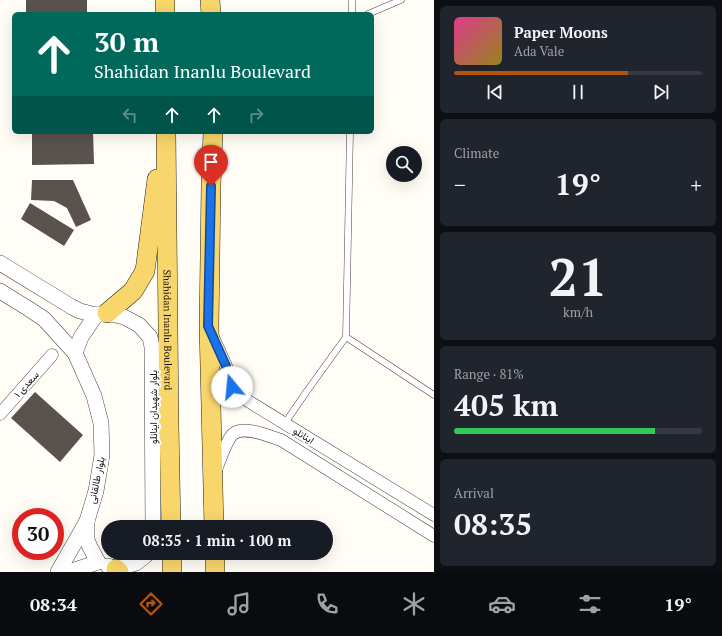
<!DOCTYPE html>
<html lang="en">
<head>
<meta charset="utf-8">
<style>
  :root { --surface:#171b24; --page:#20242c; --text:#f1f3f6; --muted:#9ea1a6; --line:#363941; --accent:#b45309 }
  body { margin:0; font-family:"PT Serif",Vazirmatn,serif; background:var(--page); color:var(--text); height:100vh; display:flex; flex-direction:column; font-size:15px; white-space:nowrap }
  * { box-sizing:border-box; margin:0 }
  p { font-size:13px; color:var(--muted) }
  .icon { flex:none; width:22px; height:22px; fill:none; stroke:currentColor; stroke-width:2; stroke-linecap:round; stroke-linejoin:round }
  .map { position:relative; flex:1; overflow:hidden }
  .details { display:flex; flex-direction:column; gap:6px; padding:6px; background:#0d0f14; width:288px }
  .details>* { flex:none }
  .guide { position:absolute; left:12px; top:12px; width:362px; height:122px; border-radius:6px; box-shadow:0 4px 16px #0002; background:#00695c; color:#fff; overflow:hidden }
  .fabs { position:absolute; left:386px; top:146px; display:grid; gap:8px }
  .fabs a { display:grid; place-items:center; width:36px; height:36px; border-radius:50%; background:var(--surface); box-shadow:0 4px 16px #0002; font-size:20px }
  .speed { position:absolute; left:12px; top:508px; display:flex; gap:8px; font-size:20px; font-weight:700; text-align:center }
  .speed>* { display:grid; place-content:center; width:52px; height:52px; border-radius:50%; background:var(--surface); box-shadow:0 4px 16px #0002; line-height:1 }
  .speed .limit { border:6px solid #d22; background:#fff; color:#111 }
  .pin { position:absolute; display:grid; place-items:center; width:34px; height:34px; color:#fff; margin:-41px -17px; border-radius:50% 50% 50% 0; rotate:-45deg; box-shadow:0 0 4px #0007 }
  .pin .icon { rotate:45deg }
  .me { position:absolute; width:44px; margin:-22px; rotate:343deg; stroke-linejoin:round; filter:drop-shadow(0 0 3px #0008) }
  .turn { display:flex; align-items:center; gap:14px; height:84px; padding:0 16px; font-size:18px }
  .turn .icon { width:52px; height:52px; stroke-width:2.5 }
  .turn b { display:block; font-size:28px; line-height:34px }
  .lanes { display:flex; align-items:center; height:38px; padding:0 16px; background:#0003; justify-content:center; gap:20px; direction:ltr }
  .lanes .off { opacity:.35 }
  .big { font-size:30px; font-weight:600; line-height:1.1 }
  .details .widget { flex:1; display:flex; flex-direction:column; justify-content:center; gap:6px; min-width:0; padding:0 14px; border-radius:6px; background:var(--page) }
  .details .dial { align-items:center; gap:0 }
  .dial b { font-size:52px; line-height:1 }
  .song { display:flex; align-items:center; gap:12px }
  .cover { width:48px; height:48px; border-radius:6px; background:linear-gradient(135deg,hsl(330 70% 55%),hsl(50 70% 35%)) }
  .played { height:4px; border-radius:2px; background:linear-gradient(90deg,var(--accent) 70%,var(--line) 70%) }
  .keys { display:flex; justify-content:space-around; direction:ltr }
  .heat { display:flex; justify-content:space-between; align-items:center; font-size:22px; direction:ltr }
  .charge { height:6px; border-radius:3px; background:linear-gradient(90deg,#34c759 81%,var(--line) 0) }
  .trip { position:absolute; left:101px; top:520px; width:232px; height:40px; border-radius:20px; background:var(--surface); box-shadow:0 4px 16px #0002; font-weight:600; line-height:40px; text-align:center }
  .menu { display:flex; height:64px; justify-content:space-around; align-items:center; background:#090b0e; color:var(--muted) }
  .menu .icon { width:28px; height:28px }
  .menu .current { color:var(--accent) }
  .menu b { font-size:18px; color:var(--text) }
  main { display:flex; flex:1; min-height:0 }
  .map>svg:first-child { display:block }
  .building { fill:#5a524d }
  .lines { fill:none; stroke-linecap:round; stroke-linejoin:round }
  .service-casing { stroke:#444; stroke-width:7 }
  .minor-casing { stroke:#444; stroke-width:13 }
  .tertiary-casing { stroke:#444; stroke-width:16 }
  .primary-casing { stroke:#222; stroke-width:20 }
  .service { stroke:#fff; stroke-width:6 }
  .minor { stroke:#fff; stroke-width:12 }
  .tertiary { stroke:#fff; stroke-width:15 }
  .primary { stroke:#f9d66b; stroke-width:19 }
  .route-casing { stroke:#114b97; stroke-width:10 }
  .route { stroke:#1a73e8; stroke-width:7 }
  .labels { text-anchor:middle; stroke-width:4; stroke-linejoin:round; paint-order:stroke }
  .street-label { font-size:10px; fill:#111; stroke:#fff }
</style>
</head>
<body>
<main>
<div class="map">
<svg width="434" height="572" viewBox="0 0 434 572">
  <rect width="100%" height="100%" fill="#fffdf5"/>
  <g class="building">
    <rect x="26" y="0" width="61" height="14"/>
    <polygon points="32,132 93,132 94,164 32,165"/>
    <polygon points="32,180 73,180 91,220 76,227 67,208 54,201 31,200"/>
    <polygon points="30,203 74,230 64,246 21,219"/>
    <polygon points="35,392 83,435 60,462 11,418"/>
  </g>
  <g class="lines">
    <defs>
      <g id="service">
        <polyline points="352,0 352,14"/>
        <polyline points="368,14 401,0"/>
        <polyline points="350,132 346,337 434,395"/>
        <polyline points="285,423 307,391 346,337"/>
      </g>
      <g id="minor">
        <polyline points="212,335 226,366 232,387 248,401 434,515"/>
        <polyline points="0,414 52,355"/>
        <path d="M216,470C219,462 227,439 233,434C244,425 269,436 281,440L434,536"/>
      </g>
      <g id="tertiary">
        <polyline points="0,263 72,307 80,311 96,315 107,313 124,317 139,325 150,337 152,347 153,527"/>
        <polyline points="0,291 29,309 44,319 75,353 94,396 101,423 102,455 96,491 87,521 87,540 90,547 98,562"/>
        <polyline points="75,353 81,337 96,315"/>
        <polyline points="108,566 116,569 136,563 145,556 146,553"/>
        <polyline points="58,572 87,521"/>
        <polyline points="69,572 98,562"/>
      </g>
      <g id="primary">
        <polyline points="165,0 165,14"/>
        <polyline points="210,0 211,14"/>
        <path id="s1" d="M166,132L169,425L171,527"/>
        <polyline points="213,132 211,186 209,326 214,527"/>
        <polyline points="107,313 133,291 145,271 157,179"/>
        <polyline points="172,553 172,572"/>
        <polyline points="215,553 215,572"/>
        <polyline points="116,569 119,572"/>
      </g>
    </defs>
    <use href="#service" class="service-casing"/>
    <use href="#minor" class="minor-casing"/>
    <use href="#tertiary" class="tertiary-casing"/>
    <use href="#primary" class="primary-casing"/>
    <use href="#service" class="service"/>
    <use href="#minor" class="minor"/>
    <use href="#tertiary" class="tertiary"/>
    <use href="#primary" class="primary"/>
  </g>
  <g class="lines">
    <defs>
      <polyline id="route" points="211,186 208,326 226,366 232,387"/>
    </defs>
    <use href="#route" class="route-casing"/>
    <use href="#route" class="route"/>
  </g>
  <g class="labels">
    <g class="street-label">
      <text dy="4" stroke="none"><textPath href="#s1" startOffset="198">Shahidan Inanlu Boulevard</textPath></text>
      <text transform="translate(26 384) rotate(-48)" y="4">سعدی ۱</text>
      <text transform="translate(153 407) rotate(-90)" y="4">بلوار شهیدان اینانلو</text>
      <text transform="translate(304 435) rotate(32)" y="4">اینانلو</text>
      <text transform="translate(96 480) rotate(-78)" y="4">بلوار طالقانی</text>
    </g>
  </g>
</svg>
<div class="fabs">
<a><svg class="icon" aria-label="search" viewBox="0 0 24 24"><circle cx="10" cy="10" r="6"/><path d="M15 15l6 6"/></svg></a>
</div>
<div class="speed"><div class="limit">30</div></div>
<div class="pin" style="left:211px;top:186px;background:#d93025"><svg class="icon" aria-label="arrive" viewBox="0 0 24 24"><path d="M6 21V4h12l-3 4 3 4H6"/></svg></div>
<svg class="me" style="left:232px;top:387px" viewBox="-20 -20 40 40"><circle r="19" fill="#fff"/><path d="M0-13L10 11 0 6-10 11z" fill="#1a73e8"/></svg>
<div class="trip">08:35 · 1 min · 100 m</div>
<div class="guide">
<div class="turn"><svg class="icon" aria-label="ahead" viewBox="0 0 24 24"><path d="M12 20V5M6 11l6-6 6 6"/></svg><div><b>30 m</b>Shahidan Inanlu Boulevard</div></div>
<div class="lanes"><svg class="icon off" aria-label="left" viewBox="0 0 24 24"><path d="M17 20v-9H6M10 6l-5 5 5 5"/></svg><svg class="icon" aria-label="ahead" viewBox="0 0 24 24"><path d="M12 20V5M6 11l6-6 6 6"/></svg><svg class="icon" aria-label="ahead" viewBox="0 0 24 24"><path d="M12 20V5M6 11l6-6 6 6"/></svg><svg class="icon off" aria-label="right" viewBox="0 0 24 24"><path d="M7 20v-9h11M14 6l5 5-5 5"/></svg></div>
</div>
</div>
<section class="details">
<div class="widget">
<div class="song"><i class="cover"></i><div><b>Paper Moons</b><p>Ada Vale</p></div></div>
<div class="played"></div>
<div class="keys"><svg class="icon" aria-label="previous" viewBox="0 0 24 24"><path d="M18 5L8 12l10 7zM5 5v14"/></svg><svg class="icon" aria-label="pause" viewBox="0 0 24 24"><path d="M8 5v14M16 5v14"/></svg><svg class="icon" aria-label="next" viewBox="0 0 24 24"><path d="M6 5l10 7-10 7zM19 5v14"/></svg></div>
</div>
<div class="widget"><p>Climate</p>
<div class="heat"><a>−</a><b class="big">19°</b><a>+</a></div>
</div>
<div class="widget dial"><b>21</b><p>km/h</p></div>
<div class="widget"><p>Range · 81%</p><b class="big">405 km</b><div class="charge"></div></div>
<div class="widget"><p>Arrival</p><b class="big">08:35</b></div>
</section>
</main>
<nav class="menu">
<b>08:34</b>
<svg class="icon current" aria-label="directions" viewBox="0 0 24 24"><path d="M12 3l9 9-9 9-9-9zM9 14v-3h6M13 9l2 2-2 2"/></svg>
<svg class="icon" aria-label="music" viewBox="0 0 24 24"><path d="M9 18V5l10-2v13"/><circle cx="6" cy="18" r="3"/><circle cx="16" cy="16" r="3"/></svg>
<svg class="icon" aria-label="phone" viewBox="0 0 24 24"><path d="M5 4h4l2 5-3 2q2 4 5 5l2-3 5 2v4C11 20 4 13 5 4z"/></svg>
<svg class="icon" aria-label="climate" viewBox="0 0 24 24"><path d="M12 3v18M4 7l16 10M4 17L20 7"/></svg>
<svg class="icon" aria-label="car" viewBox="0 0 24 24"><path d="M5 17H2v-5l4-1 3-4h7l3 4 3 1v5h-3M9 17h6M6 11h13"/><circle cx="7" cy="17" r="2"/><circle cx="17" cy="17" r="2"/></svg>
<svg class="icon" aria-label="filters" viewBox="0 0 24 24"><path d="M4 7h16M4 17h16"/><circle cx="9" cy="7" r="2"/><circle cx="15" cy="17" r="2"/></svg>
<b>19°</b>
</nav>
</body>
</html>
